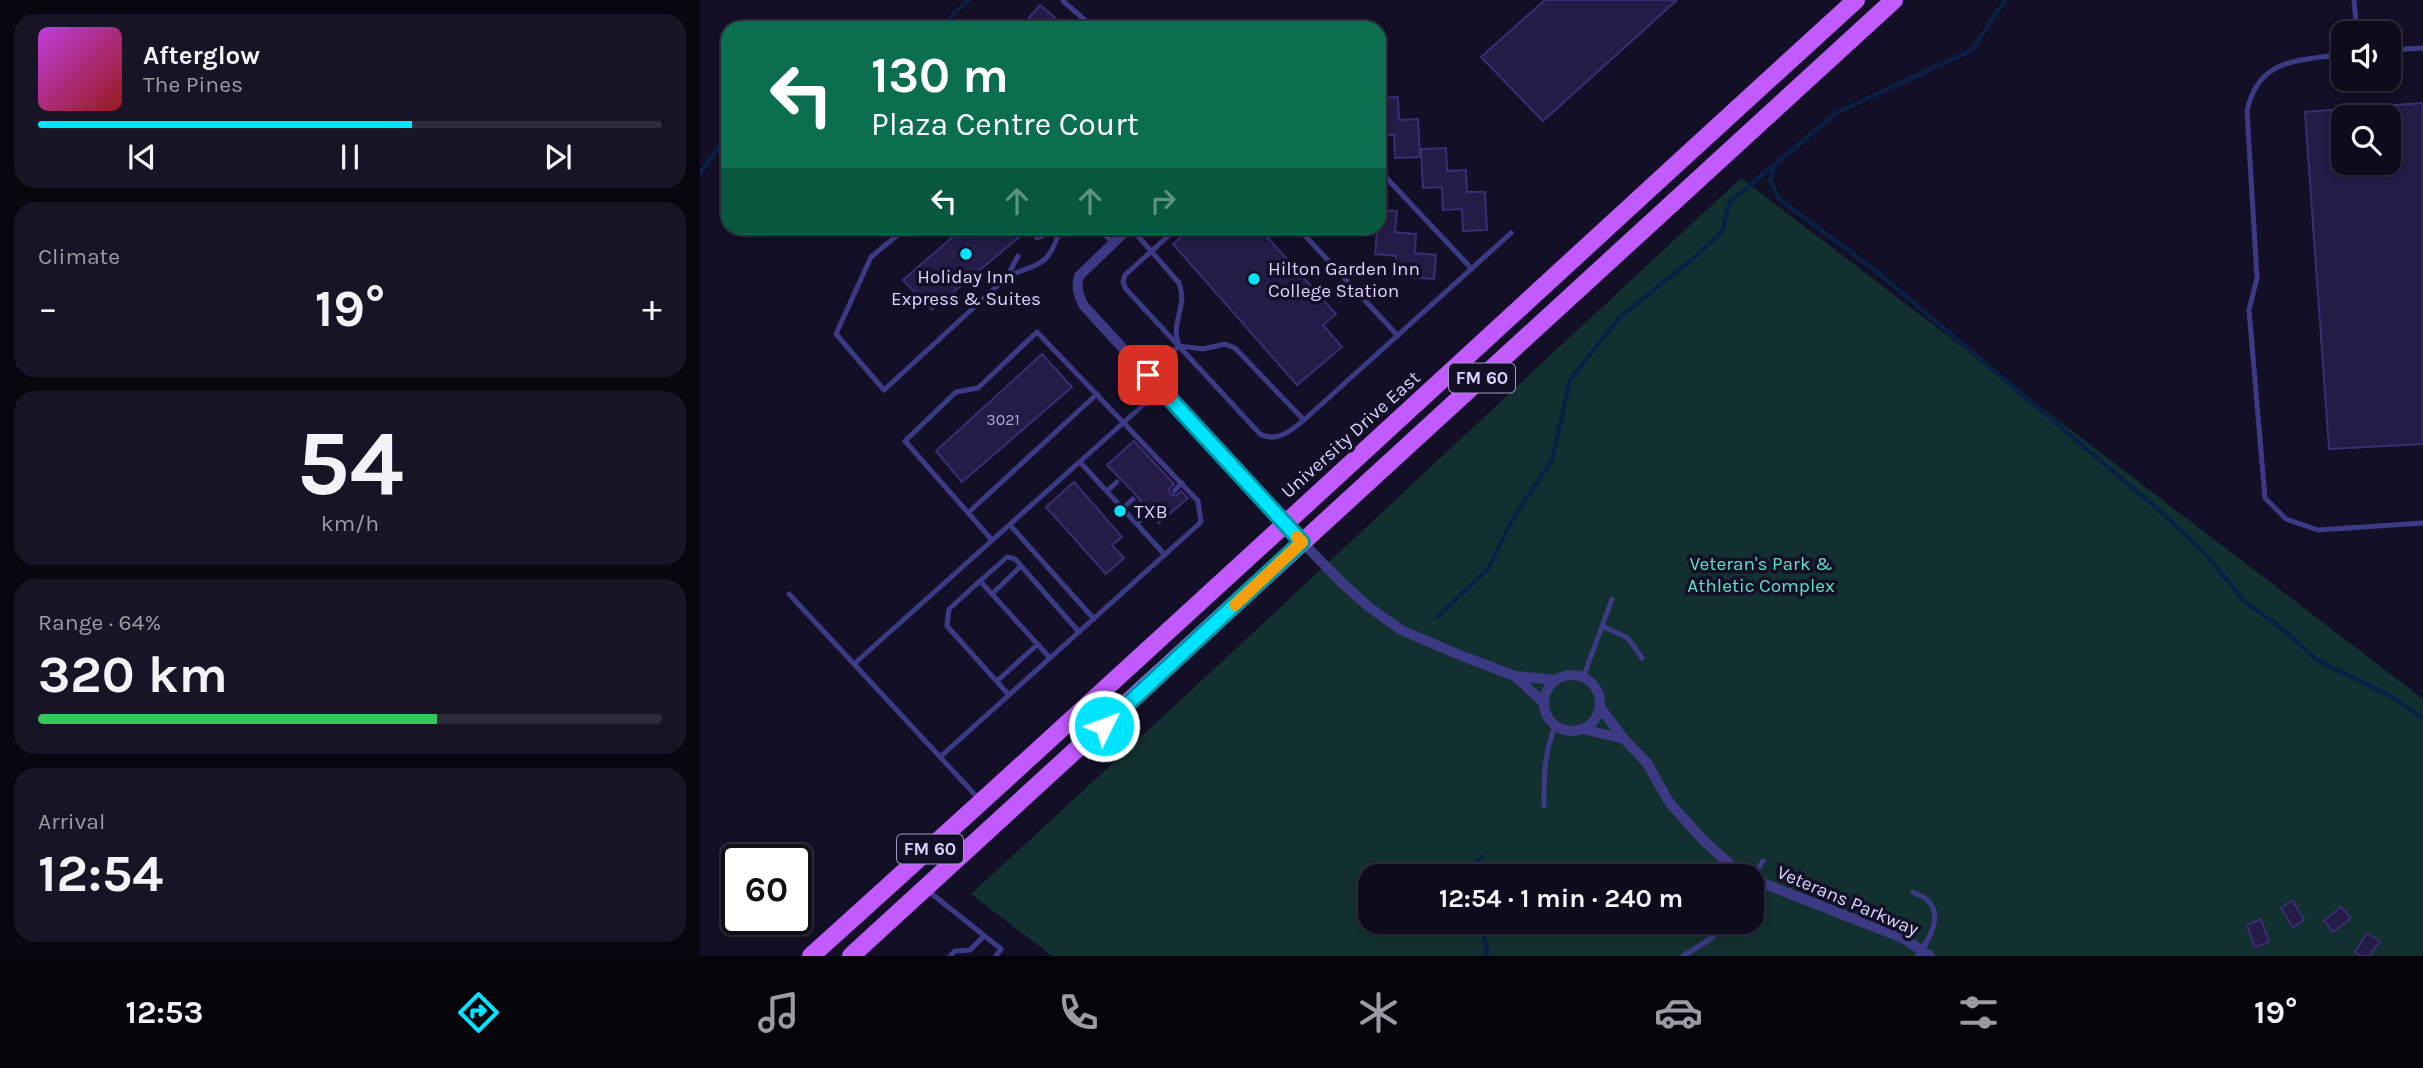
<!DOCTYPE html>
<html lang="en">
<head>
<meta charset="utf-8">
<style>
  :root { --surface:#0e0b1c; --page:#171425; --text:#f1f3f6; --muted:#9b9ba3; --line:#2e2b3b; --accent:#00e5ff }
  body { margin:0; font-family:Karla,sans-serif; background:var(--page); color:var(--text); height:100vh; display:flex; flex-direction:column; font-size:26px; white-space:nowrap }
  * { box-sizing:border-box; margin:0 }
  p { font-size:23px; color:var(--muted) }
  .icon { flex:none; width:38px; height:38px; fill:none; stroke:currentColor; stroke-width:2; stroke-linecap:round; stroke-linejoin:round }
  .map { position:relative; flex:1; overflow:hidden }
  .panel { display:flex; flex-direction:column; gap:14px; padding:14px; background:#08060f; width:700px }
  .panel>* { flex:none }
  .guide { position:absolute; left:21px; top:21px; width:665px; height:214px; border-radius:21px; box-shadow:0 4px 10px #0003,0 0 0 2px var(--line); background:#0b6e4f; color:#fff; overflow:hidden }
  .controls { position:absolute; left:1631px; top:21px; display:grid; gap:14px }
  .controls a { display:grid; place-items:center; width:70px; height:70px; border-radius:14px; background:var(--surface); box-shadow:0 4px 10px #0003,0 0 0 2px var(--line); font-size:35px }
  .speed { position:absolute; left:21px; top:844px; display:flex; gap:14px; font-size:35px; font-weight:700; text-align:center }
  .speed>* { display:grid; place-content:center; width:91px; height:91px; border-radius:50%; background:var(--surface); box-shadow:0 4px 10px #0003,0 0 0 2px var(--line); line-height:1 }
  .speed .limit { border:4px solid #111; border-radius:10px; background:#fff; color:#111 }
  .pin { position:absolute; display:grid; place-items:center; width:60px; height:60px; color:#fff; margin:-30px; border-radius:14px; box-shadow:0 4px 10px #0006 }
  .me { position:absolute; width:77px; margin:-38px; rotate:48deg; stroke-linejoin:round; filter:drop-shadow(0 0 5px #0008) }
  .turn { display:flex; align-items:center; gap:24px; height:147px; padding:0 35px; font-size:32px }
  .turn .icon { width:91px; height:91px; stroke-width:2.5 }
  .turn b { display:block; font-size:49px; line-height:60px }
  .lanes { display:flex; align-items:center; height:66px; padding:0 35px; background:#0003; justify-content:center; gap:35px; direction:ltr }
  .lanes .off { opacity:.35 }
  .big { font-size:52px; font-weight:700; line-height:1.1 }
  .panel .tile { flex:1; display:flex; flex-direction:column; justify-content:center; gap:10px; min-width:0; padding:0 24px; border-radius:21px; background:var(--page) }
  .panel .dial { align-items:center; gap:0 }
  .dial b { font-size:91px; line-height:1 }
  .song { display:flex; align-items:center; gap:21px }
  .cover { width:84px; height:84px; border-radius:10px; background:linear-gradient(135deg,hsl(290 70% 55%),hsl(0 70% 35%)) }
  .played { height:7px; border-radius:4px; background:linear-gradient(90deg,var(--accent) 60%,var(--line) 60%) }
  .keys { display:flex; justify-content:space-around; direction:ltr }
  .heat { display:flex; justify-content:space-between; align-items:center; font-size:38px; direction:ltr }
  .charge { height:10px; border-radius:5px; background:linear-gradient(90deg,#34c759 64%,var(--line) 0) }
  .trip { position:absolute; left:658px; top:864px; width:406px; height:70px; border-radius:21px; background:var(--surface); box-shadow:0 4px 10px #0003,0 0 0 2px var(--line); font-weight:700; line-height:70px; text-align:center }
  .tab-bar { display:flex; height:112px; justify-content:space-around; align-items:center; background:#06040b; color:var(--muted) }
  .tab-bar .icon { width:49px; height:49px }
  .tab-bar .on { color:var(--accent) }
  .tab-bar b { font-size:32px; color:var(--text) }
  main { display:flex; flex:1; min-height:0 }
  .map>svg:first-child { display:block }
  .green { fill:#12302f; fill-rule:evenodd }
  .lines { fill:none; stroke-linecap:round; stroke-linejoin:round }
  .stream { stroke:#0a1f44; stroke-width:4.5 }
  .building { fill:#241b47; stroke:#3b2d73; stroke-width:2 }
  .service { stroke:#3d3a85; stroke-width:5 }
  .minor { stroke:#3d3a85; stroke-width:10 }
  .primary { stroke:#c25bff; stroke-width:18 }
  .route-casing { stroke:#0095a6; stroke-width:18 }
  .route { stroke:#00e5ff; stroke-width:12 }
  .slow { stroke:#f59e0b; stroke-width:12 }
  .poi-dot { fill:#00e5ff; stroke:#130f26; stroke-width:2.5 }
  .labels { text-anchor:middle; stroke-width:7; stroke-linejoin:round; paint-order:stroke }
  .number-label { font-size:16px; fill:#aca6d1 }
  .shield { fill:#130f26; stroke:#9e99be; stroke-width:2 }
  .shield-label { font-size:18px; font-weight:bold; fill:#d9d4ff }
  .poi-label { font-size:19px; fill:#d9d4ff; stroke:#130f26; text-anchor:start }
  .street-label { font-size:19px; fill:#d9d4ff; stroke:#130f26 }
  .park-label { font-size:19px; fill:#5fe0c0; stroke:#130f26 }
</style>
</head>
<body>
<main>
<section class="panel">
<div class="tile">
<div class="song"><i class="cover"></i><div><b>Afterglow</b><p>The Pines</p></div></div>
<div class="played"></div>
<div class="keys"><svg class="icon" aria-label="previous" viewBox="0 0 24 24"><path d="M18 5L8 12l10 7zM5 5v14"/></svg><svg class="icon" aria-label="pause" viewBox="0 0 24 24"><path d="M8 5v14M16 5v14"/></svg><svg class="icon" aria-label="next" viewBox="0 0 24 24"><path d="M6 5l10 7-10 7zM19 5v14"/></svg></div>
</div>
<div class="tile"><p>Climate</p>
<div class="heat"><a>−</a><b class="big">19°</b><a>+</a></div>
</div>
<div class="tile dial"><b>54</b><p>km/h</p></div>
<div class="tile"><p>Range · 64%</p><b class="big">320 km</b><div class="charge"></div></div>
<div class="tile"><p>Arrival</p><b class="big">12:54</b></div>
</section>
<div class="map">
<svg width="1723" height="956" viewBox="0 0 1723 956">
  <rect width="100%" height="100%" fill="#130f26"/>
  <path class="green" d="M1041,178L1723,699V956H352L271,894C529,657 784,416 1041,178ZM670,877H1052V922H670Z"/>
  <g class="lines">
    <g class="stream">
      <polyline points="245,28 254,13 269,0"/>
      <polyline points="1074,167 1070,180 1079,199 1176,271 1467,517 1508,557 1545,602 1580,627 1617,660 1692,697 1723,718"/>
      <polyline points="0,173 28,134"/>
      <polyline points="737,617 788,569 812,520 852,460 870,380 919,318 995,257 1022,232 1030,202 1136,113 1272,50 1305,0"/>
      <polyline points="778,877 777,862 782,857"/>
      <polyline points="783,922 787,956"/>
    </g>
  </g>
  <g class="building">
    <polygon points="845,0 977,0 843,121 781,57"/>
    <polygon points="340,5 367,28 320,28"/>
    <polygon points="698,97 699,120 718,119 720,157 695,158 694,135 679,135 679,98"/>
    <polygon points="1723,103 1723,444 1629,449 1605,112 1643,109 1643,163 1689,163 1689,117 1645,117 1644,109"/>
    <polygon points="746,148 747,171 766,170 767,192 785,192 787,230 763,231 762,209 743,210 742,187 723,188 721,149"/>
    <polygon points="679,210 697,211 695,232 716,234 715,253 736,255 734,279 694,276 696,256 675,254"/>
    <polygon points="263,228 330,228 232,310 203,280"/>
    <polygon points="492,228 559,228 636,314 623,325 642,347 597,385 473,244"/>
    <polygon points="342,354 372,387 262,482 236,451"/>
    <polygon points="434,441 474,484 469,489 470,494 476,496 481,491 488,498 459,523 450,510 446,509 436,495 407,465"/>
    <polygon points="374,482 422,537 412,545 424,558 406,574 346,507"/>
    <polygon points="1592,900 1604,920 1593,927 1581,908"/>
    <polygon points="1641,907 1651,918 1633,932 1624,921"/>
    <polygon points="1561,919 1569,942 1555,947 1547,925"/>
    <polygon points="1667,933 1680,941 1669,956 1661,956 1655,952"/>
  </g>
  <g class="lines">
    <g class="service">
      <polyline points="1654,0 1657,33"/>
      <polyline points="363,1 394,28"/>
      <polyline points="1689,50 1723,48"/>
      <path d="M1643,54C1598,61 1558,58 1547,111L1557,278L1549,310L1565,498L1586,519L1618,530L1723,523"/>
      <polyline points="679,170 772,269"/>
      <path d="M206,228L171,257L136,334L184,390L308,276C343,262 348,266 361,228"/>
      <polyline points="397,228 413,242"/>
      <path d="M431,228L479,283C488,306 471,321 478,343"/>
      <path d="M477,228L425,275L423,282L426,289L560,434C577,443 591,431 604,420"/>
      <polyline points="598,228 698,336"/>
      <polyline points="337,238 360,228"/>
      <polyline points="308,275 318,256"/>
      <polyline points="448,375 479,346 503,349 525,344 535,348 604,420 811,233"/>
      <polyline points="380,462 465,555"/>
      <polyline points="407,491 417,482"/>
      <polyline points="474,491 482,483"/>
      <polyline points="423,508 433,499"/>
      <polyline points="268,513 397,394"/>
      <polyline points="437,523 447,514"/>
      <polyline points="310,525 394,619"/>
      <polyline points="280,581 307,557 315,559 379,632"/>
      <polyline points="89,594 154,664"/>
      <polyline points="292,594 321,566"/>
      <polyline points="902,626 928,638 942,658"/>
      <polyline points="883,678 912,599"/>
      <polyline points="297,681 338,644"/>
      <polyline points="309,695 247,626 249,609 280,581 350,658"/>
      <polyline points="240,757 501,522 498,501 337,332 278,388 256,392 205,441 292,540"/>
      <polyline points="279,799 154,664 461,389"/>
      <path d="M844,806C844,775 844,755 855,726"/>
      <polyline points="1052,879 1063,861"/>
      <polyline points="227,890 301,949 296,956"/>
      <path d="M1213,892C1218,895 1225,897 1228,901C1244,916 1228,942 1217,956"/>
      <polyline points="250,956 255,951 270,950 283,937"/>
      <polyline points="983,956 1009,940 1026,922"/>
    </g>
    <g class="minor">
      <path d="M429,228L379,276C376,288 378,295 384,306L572,511L641,582L669,607L701,630L762,656L815,676L856,680"/>
      <circle cx="872" cy="703" r="28"/>
      <polyline points="815,676 844,703"/>
      <polyline points="900,707 924,739 947,763 969,802 1002,839 1034,868 1049,877"/>
      <polyline points="883,729 924,739"/>
      <polyline points="1052,879 1203,938 1230,956"/>
    </g>
    <g class="primary">
      <path d="M111,956C462,640 807,318 1156,0"/>
      <polyline points="151,956 1194,0"/>
    </g>
  </g>
  <g class="lines">
    <defs>
      <polyline id="route" points="404,726 602,542 448,375"/>
    </defs>
    <use href="#route" class="route-casing"/>
    <use href="#route" class="route"/>
    <polyline class="slow" points="535,605 602,542 597,537"/>
  </g>
  <g class="poi-dot">
    <circle cx="266" cy="254" r="7"/>
    <circle cx="554" cy="279" r="7"/>
    <circle cx="420" cy="511" r="7"/>
  </g>
  <g class="labels">
    <g class="number-label">
      <text x="303" y="425">3021</text>
    </g>
    <g class="shield">
      <rect x="749" y="363.5" width="66" height="29" rx="5"/>
      <rect x="197" y="834.5" width="66" height="29" rx="5"/>
    </g>
    <g class="shield-label">
      <text x="782" y="384">FM 60</text>
      <text x="230" y="855">FM 60</text>
    </g>
    <g class="poi-label">
      <text x="568" y="275">Hilton Garden Inn<tspan x="568" dy="22">College Station</tspan></text>
      <text x="266" y="283" text-anchor="middle">Holiday Inn<tspan x="266" dy="22">Express &amp; Suites</tspan></text>
      <text x="434" y="518">TXB</text>
    </g>
    <g class="street-label">
      <text transform="translate(650 434) rotate(-42)" y="7">University Drive East</text>
      <text transform="translate(1148 900) rotate(23)" y="7">Veterans Parkway</text>
    </g>
    <g class="park-label">
      <text x="1061" y="570">Veteran's Park &amp;<tspan x="1061" dy="22">Athletic Complex</tspan></text>
    </g>
  </g>
</svg>
<div class="controls">
<a><svg class="icon" aria-label="sound" viewBox="0 0 24 24"><path d="M4 9h4l5-4v14l-5-4H4zM17 9q2 3 0 6"/></svg></a>
<a><svg class="icon" aria-label="search" viewBox="0 0 24 24"><circle cx="10" cy="10" r="6"/><path d="M15 15l6 6"/></svg></a>
</div>
<div class="speed"><div class="limit">60</div></div>
<div class="pin" style="left:448px;top:375px;background:#d93025"><svg class="icon" aria-label="arrive" viewBox="0 0 24 24"><path d="M6 21V4h12l-3 4 3 4H6"/></svg></div>
<svg class="me" style="left:404px;top:726px" viewBox="-20 -20 40 40"><circle r="17" fill="#00e5ff" stroke="#fff" stroke-width="3"/><path d="M0-11L8 9 0 5-8 9z" fill="#fff"/></svg>
<div class="trip">12:54 · 1 min · 240 m</div>
<div class="guide">
<div class="turn"><svg class="icon" aria-label="left" viewBox="0 0 24 24"><path d="M17 20v-9H6M10 6l-5 5 5 5"/></svg><div><b>130 m</b>Plaza Centre Court</div></div>
<div class="lanes"><svg class="icon" aria-label="left" viewBox="0 0 24 24"><path d="M17 20v-9H6M10 6l-5 5 5 5"/></svg><svg class="icon off" aria-label="ahead" viewBox="0 0 24 24"><path d="M12 20V5M6 11l6-6 6 6"/></svg><svg class="icon off" aria-label="ahead" viewBox="0 0 24 24"><path d="M12 20V5M6 11l6-6 6 6"/></svg><svg class="icon off" aria-label="right" viewBox="0 0 24 24"><path d="M7 20v-9h11M14 6l5 5-5 5"/></svg></div>
</div>
</div>
</main>
<nav class="tab-bar">
<b>12:53</b>
<svg class="icon on" aria-label="directions" viewBox="0 0 24 24"><path d="M12 3l9 9-9 9-9-9zM9 14v-3h6M13 9l2 2-2 2"/></svg>
<svg class="icon" aria-label="music" viewBox="0 0 24 24"><path d="M9 18V5l10-2v13"/><circle cx="6" cy="18" r="3"/><circle cx="16" cy="16" r="3"/></svg>
<svg class="icon" aria-label="phone" viewBox="0 0 24 24"><path d="M5 4h4l2 5-3 2q2 4 5 5l2-3 5 2v4C11 20 4 13 5 4z"/></svg>
<svg class="icon" aria-label="climate" viewBox="0 0 24 24"><path d="M12 3v18M4 7l16 10M4 17L20 7"/></svg>
<svg class="icon" aria-label="car" viewBox="0 0 24 24"><path d="M5 17H2v-5l4-1 3-4h7l3 4 3 1v5h-3M9 17h6M6 11h13"/><circle cx="7" cy="17" r="2"/><circle cx="17" cy="17" r="2"/></svg>
<svg class="icon" aria-label="filters" viewBox="0 0 24 24"><path d="M4 7h16M4 17h16"/><circle cx="9" cy="7" r="2"/><circle cx="15" cy="17" r="2"/></svg>
<b>19°</b>
</nav>
</body>
</html>
